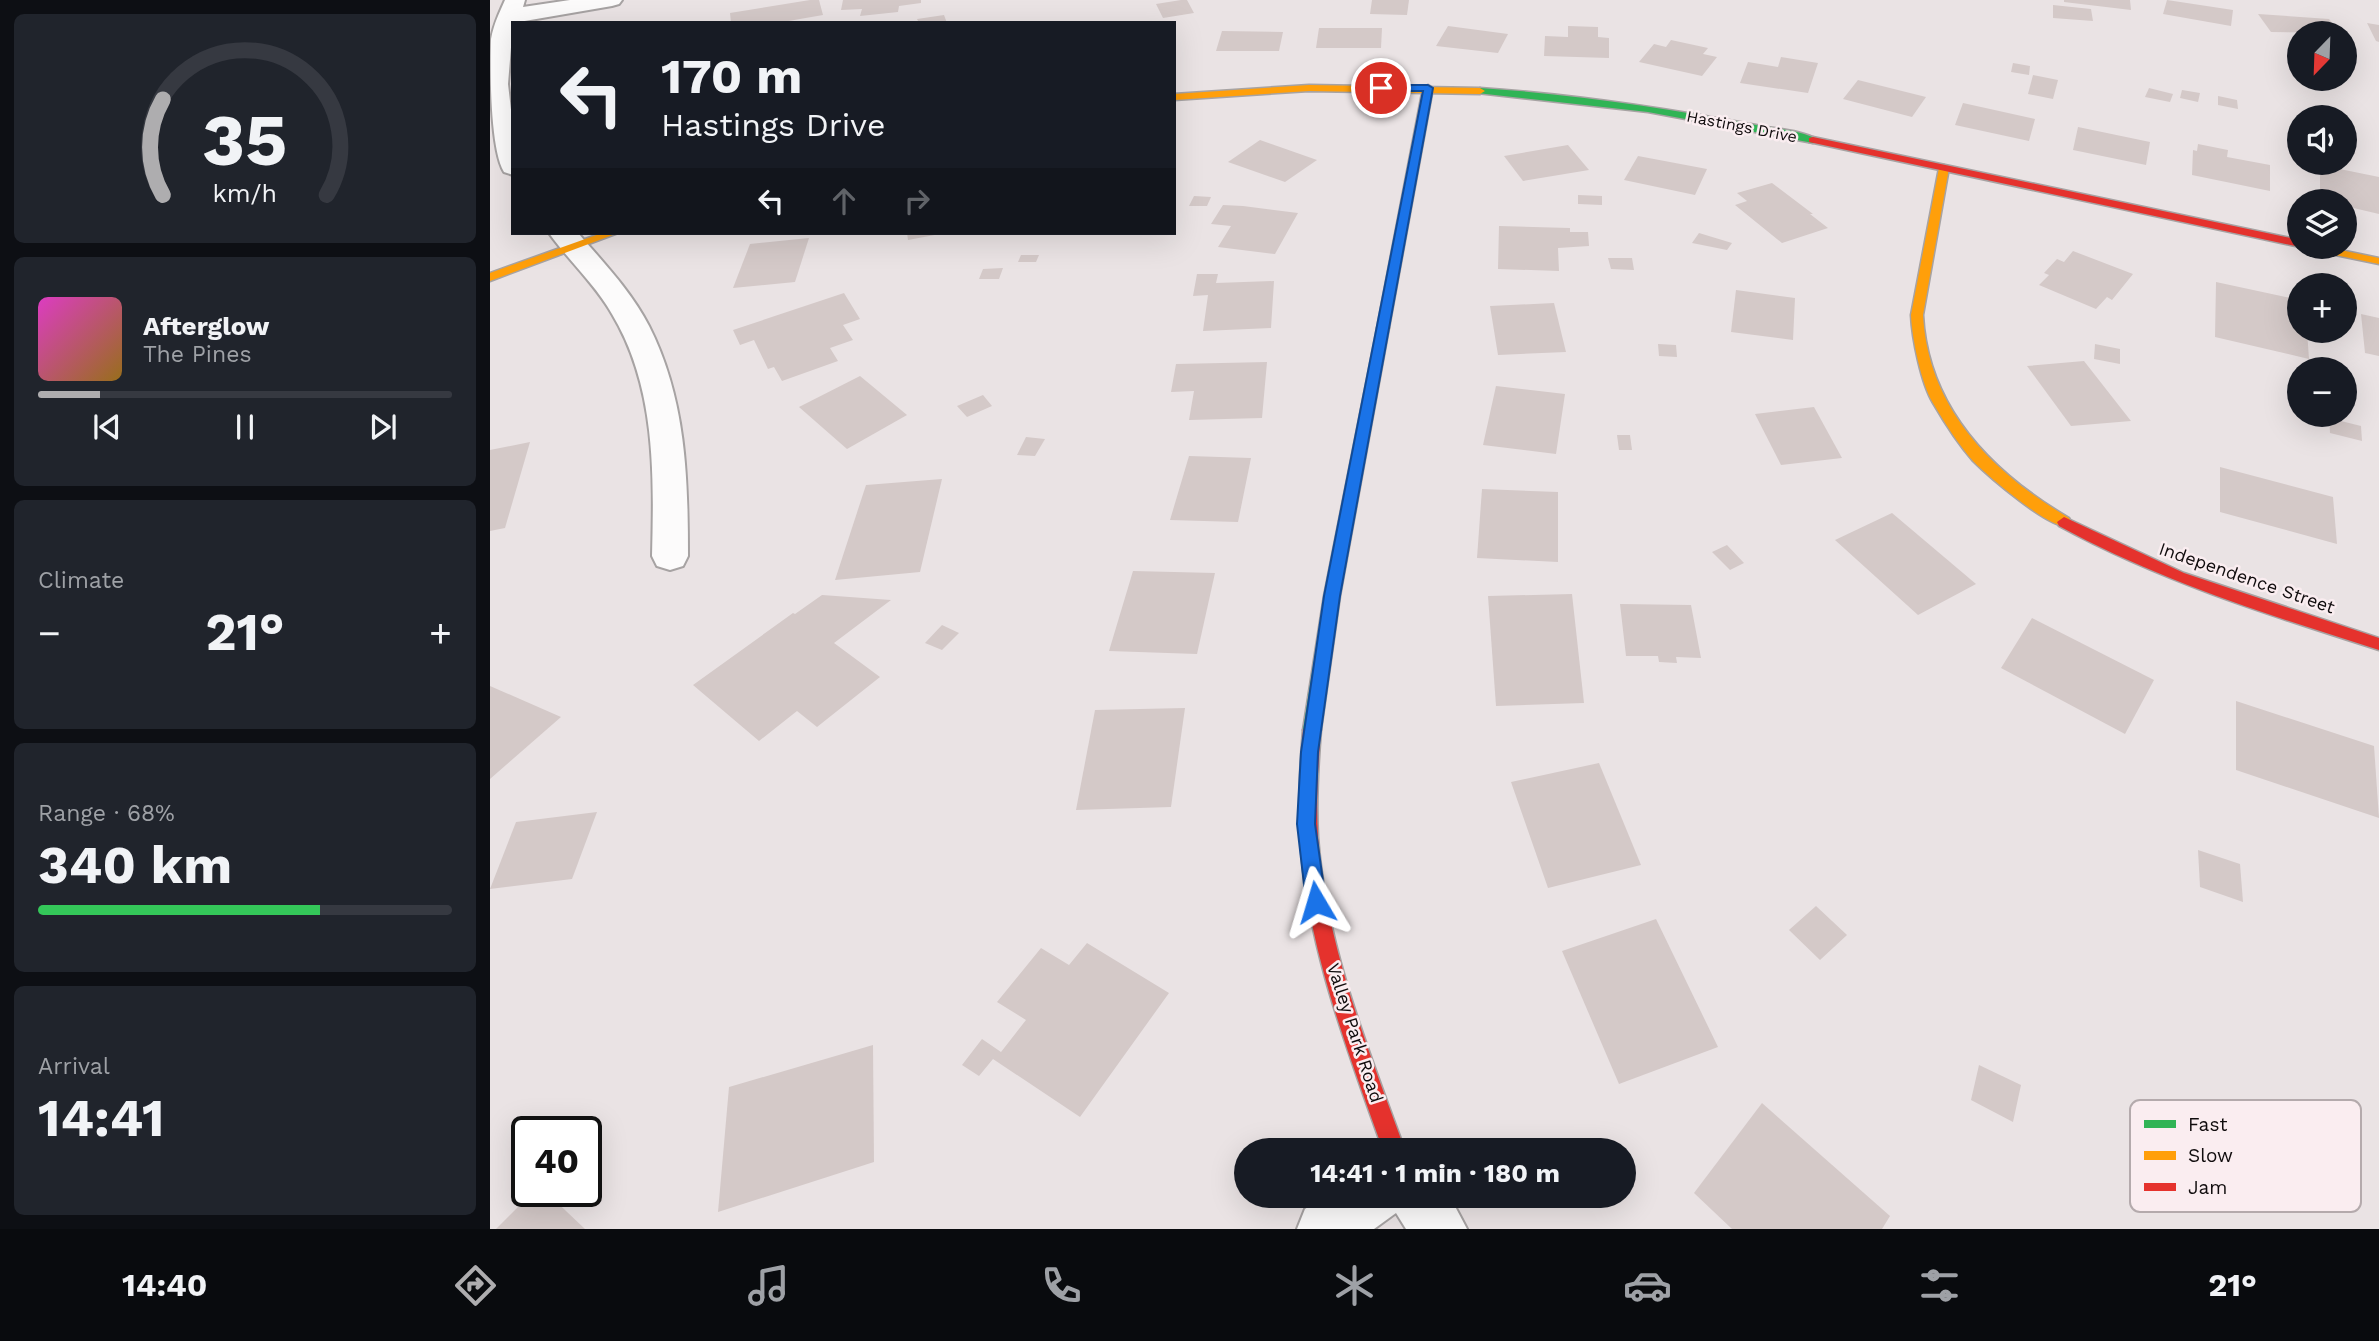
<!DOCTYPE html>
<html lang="en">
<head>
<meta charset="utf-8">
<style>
  :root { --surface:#171b24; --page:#20242c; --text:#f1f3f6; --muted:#9ea1a6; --line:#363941; --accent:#aeadaf }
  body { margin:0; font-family:"Work Sans",sans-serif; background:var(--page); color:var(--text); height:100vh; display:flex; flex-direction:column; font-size:26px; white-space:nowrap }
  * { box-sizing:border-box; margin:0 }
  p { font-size:23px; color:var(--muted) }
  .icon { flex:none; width:38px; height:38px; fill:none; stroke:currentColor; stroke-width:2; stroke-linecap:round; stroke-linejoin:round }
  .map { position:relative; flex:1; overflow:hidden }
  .sheet { display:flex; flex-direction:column; gap:14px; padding:14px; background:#0d0f14; width:490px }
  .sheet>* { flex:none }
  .hud { position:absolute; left:21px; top:21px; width:665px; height:214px; border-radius:0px; box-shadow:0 7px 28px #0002; background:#171b24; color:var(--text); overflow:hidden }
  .needle { width:46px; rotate:203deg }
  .buttons { position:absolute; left:1797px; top:21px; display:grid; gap:14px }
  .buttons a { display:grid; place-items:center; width:70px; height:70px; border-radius:50%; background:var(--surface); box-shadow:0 7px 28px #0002; font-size:35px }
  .speed { position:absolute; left:21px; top:1116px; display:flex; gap:14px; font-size:35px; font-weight:700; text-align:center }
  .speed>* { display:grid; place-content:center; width:91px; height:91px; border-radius:50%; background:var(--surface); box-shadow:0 7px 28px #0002; line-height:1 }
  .speed .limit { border:4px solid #111; border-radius:10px; background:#fff; color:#111 }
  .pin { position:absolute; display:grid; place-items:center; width:60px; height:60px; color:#fff; margin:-30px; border:4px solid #fff; border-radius:50%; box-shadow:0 2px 7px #0007 }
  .me { position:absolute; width:77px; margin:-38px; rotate:353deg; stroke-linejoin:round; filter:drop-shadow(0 0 5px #0008) }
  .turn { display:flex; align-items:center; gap:24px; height:147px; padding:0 35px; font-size:32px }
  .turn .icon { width:91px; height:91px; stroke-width:2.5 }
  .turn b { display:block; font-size:49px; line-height:60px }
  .lanes { display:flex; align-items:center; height:66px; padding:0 35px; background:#0003; justify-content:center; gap:35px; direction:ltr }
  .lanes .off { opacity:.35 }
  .big { font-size:52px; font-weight:700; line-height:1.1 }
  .sheet .widget { flex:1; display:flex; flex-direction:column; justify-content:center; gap:10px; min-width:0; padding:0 24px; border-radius:10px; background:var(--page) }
  .sheet .dial { align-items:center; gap:0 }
  .dial svg { height:182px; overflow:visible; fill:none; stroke:var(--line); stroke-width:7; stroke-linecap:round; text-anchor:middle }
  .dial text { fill:var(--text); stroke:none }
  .song { display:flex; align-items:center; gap:21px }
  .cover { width:84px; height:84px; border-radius:10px; background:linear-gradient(135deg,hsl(310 70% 55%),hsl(40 70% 35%)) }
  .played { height:7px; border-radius:4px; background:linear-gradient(90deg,var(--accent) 15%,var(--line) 15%) }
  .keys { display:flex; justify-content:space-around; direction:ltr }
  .heat { display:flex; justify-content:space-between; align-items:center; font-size:38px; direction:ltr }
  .charge { height:10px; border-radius:5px; background:linear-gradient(90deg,#34c759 68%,var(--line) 0) }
  .trip { position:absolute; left:744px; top:1138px; width:402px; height:70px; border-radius:35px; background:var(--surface); box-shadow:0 7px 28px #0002; font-weight:700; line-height:70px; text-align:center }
  .dock { display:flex; height:112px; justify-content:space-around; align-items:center; background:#090b0e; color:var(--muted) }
  .dock .icon { width:49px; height:49px }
  .dock .active { color:var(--accent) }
  .dock b { font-size:32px; color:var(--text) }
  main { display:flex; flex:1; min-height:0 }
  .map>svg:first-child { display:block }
  .building { fill:#d4c9c8 }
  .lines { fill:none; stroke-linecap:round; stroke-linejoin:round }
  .street-casing { stroke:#a7a3a3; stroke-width:4 }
  .fast-casing { stroke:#a7a3a3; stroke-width:3 }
  .slow-casing { stroke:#a7a3a3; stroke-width:3 }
  .jam-casing { stroke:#a7a3a3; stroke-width:3 }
  .street { fill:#fcfbfb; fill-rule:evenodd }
  .fast { fill:#30b455; fill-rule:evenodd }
  .slow { fill:#ff9f0a; fill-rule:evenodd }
  .jam { fill:#e5322d; fill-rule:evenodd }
  .route { fill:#1a73e8; stroke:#114b97; stroke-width:2 }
  .labels { text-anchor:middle; stroke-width:5; stroke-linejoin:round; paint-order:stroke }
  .far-street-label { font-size:16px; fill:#100c0d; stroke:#faedf0 }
  .street-label { font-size:18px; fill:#100c0d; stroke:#faedf0 }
  .key { fill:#faedf0; stroke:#b4aaac; stroke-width:2 }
  .key-label { font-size:19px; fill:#100c0d }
</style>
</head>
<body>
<main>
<section class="sheet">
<div class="widget dial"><svg viewBox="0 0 100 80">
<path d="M14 69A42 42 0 1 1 86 69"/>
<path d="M14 69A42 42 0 0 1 14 27" stroke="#aeadaf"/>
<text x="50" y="56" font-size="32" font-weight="700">35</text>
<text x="50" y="72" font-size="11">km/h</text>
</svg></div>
<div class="widget">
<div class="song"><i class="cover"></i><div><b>Afterglow</b><p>The Pines</p></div></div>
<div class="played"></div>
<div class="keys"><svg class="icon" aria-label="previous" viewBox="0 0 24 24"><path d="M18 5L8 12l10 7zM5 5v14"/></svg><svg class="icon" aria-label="pause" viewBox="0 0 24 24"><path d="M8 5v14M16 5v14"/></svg><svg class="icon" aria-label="next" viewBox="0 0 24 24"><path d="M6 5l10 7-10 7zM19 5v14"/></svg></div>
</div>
<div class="widget"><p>Climate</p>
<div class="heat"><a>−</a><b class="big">21°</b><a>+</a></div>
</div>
<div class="widget"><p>Range · 68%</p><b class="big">340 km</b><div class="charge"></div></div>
<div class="widget"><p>Arrival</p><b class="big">14:41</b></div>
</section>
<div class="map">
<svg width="1889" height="1229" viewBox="0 0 1889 1229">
  <rect width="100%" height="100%" fill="#eae3e4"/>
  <g class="building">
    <polygon points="320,0 329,0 333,15 287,23 241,23 240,13"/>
    <polygon points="353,0 431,0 431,3 409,6 408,12 370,16 372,9 351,10"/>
    <polygon points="691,0 697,0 704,13 673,18 666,4"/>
    <polygon points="882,0 919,0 917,15 880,14"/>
    <polygon points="1574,0 1640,0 1641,10 1574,2"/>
    <polygon points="1677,0 1743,10 1741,26 1673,14"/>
    <polygon points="1563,5 1601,9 1603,21 1563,18"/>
    <polygon points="1768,14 1839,19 1850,33 1781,32"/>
    <polygon points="454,15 457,23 429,23 427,19"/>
    <polygon points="1877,23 1889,25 1889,42 1886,41"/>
    <polygon points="958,26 1018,34 1008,53 946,46"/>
    <polygon points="1078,26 1108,27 1108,37 1119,38 1119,58 1054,56 1055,36 1078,37"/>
    <polygon points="829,28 892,28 891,48 826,48"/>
    <polygon points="732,31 793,32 789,51 726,51"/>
    <polygon points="1181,40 1218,48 1213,54 1227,57 1212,76 1149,62 1164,44 1176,47"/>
    <polygon points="1291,57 1328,63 1318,93 1250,83 1258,62 1288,67"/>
    <polygon points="1523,63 1540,66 1539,75 1521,72"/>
    <polygon points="1543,75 1568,80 1563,99 1538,94"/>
    <polygon points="1368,80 1436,97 1422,117 1353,99"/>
    <polygon points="1659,88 1683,94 1680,102 1655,97"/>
    <polygon points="1692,90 1710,93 1708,102 1690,98"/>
    <polygon points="1728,96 1747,100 1748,109 1728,105"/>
    <polygon points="1473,103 1545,119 1539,141 1465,125"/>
    <polygon points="1588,127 1660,142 1656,165 1583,150"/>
    <polygon points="770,140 827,160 795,182 738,162"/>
    <polygon points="1708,144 1738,150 1737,157 1780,165 1780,191 1702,175 1703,150 1707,151"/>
    <polygon points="1078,145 1099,170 1033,181 1014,156"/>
    <polygon points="1148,156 1217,169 1205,195 1134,180"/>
    <polygon points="1830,165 1889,177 1889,214 1855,206 1855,201 1830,201"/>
    <polygon points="1282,183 1323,214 1320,214 1338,228 1292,243 1245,205 1257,201 1247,193"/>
    <polygon points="1088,195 1112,196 1112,205 1088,204"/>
    <polygon points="704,196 721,197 717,206 699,206"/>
    <polygon points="733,205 753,206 808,213 785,254 728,247 741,226 721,224"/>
    <polygon points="1009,226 1080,228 1080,232 1098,232 1099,246 1068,248 1069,271 1008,269"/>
    <polygon points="417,233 450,233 450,234 418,240"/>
    <polygon points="1209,233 1242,243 1237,250 1202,243"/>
    <polygon points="319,238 305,282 243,288 260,244"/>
    <polygon points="1583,251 1643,274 1622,300 1617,297 1606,309 1549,285 1559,275 1554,273 1567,259 1574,262"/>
    <polygon points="531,255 549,255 546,262 528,262"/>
    <polygon points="1118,258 1142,258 1144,270 1121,269"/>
    <polygon points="513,268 509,279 489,279 493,269"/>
    <polygon points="707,274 728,274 726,283 784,281 781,328 713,331 718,295 703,296"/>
    <polygon points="1726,282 1810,300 1810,331 1817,331 1819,359 1725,337"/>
    <polygon points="1246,290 1305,298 1303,340 1241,332"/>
    <polygon points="354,293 370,319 353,325 363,340 340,348 348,361 292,381 284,367 278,369 264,340 250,345 243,330"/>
    <polygon points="1064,303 1076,352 1008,355 1000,306"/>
    <polygon points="1871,314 1889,318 1889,356 1875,353"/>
    <polygon points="1168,344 1186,345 1187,357 1169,356"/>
    <polygon points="1605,344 1630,349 1630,364 1604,359"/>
    <polygon points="1594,361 1641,421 1581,426 1537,366"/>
    <polygon points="777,362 772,418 699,420 704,391 681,392 686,364"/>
    <polygon points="370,376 417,415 357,449 309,407"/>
    <polygon points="1006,386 1075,394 1066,454 993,445"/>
    <polygon points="493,395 502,406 477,417 467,406"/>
    <polygon points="1324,407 1352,458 1291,465 1265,414"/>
    <polygon points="1839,418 1871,426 1872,441 1840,433"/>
    <polygon points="1127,435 1140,435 1142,450 1129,450"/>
    <polygon points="536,437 555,439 545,456 527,455"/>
    <polygon points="40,442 15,528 0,531 0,450"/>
    <polygon points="699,456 761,458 748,522 680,520"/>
    <polygon points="1730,467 1843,497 1847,544 1730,512"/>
    <polygon points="452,479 430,572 345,580 376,485"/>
    <polygon points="992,489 1068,492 1068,562 987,558"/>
    <polygon points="1402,513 1486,584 1428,615 1345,540"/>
    <polygon points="1237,545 1254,563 1240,570 1222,552"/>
    <polygon points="643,571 725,573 707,654 619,651"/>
    <polygon points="1082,594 1094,703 1006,706 998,596"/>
    <polygon points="332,595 401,600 344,643 390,677 327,727 307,711 269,741 203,685 303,613 305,614"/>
    <polygon points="1130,604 1201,605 1211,658 1186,657 1187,663 1169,662 1168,656 1136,656"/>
    <polygon points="1542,618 1664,680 1635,734 1511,668"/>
    <polygon points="452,625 469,633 452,650 435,643"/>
    <polygon points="0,686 71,717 0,779"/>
    <polygon points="1746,701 1884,746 1889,818 1746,770"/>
    <polygon points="695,708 681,807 586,810 605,710"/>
    <polygon points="1109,763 1151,865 1058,888 1021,782"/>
    <polygon points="107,812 82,879 0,889 26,822"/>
    <polygon points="1708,850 1750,864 1753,902 1710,887"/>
    <polygon points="1326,906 1357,935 1330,960 1299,930"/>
    <polygon points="1166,919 1228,1047 1129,1084 1072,951"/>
    <polygon points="597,943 679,993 590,1117 503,1059 489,1076 472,1065 492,1039 511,1052 536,1020 507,1002 551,948 579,965"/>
    <polygon points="383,1045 384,1162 228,1212 239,1087"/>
    <polygon points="1489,1065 1531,1085 1523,1122 1481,1100"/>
    <polygon points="1272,1103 1400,1216 1392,1229 1242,1229 1204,1193"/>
    <polygon points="43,1192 56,1192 95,1229 6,1229"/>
  </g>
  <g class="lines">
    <defs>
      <g id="street">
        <path d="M15,0H35L33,7L80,0H132L129,4L122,6L23,23L18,84L23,127V175L14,172C0,149 0,67 1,39C4,23 9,14 15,0Z"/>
        <path d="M59,233H88C113,262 141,291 159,326C196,399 198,477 198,556L193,566L180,570L167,566L162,556C164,474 166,387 122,314C105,284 79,261 59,233Z"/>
        <polygon points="836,1195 959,1195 977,1229 916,1229 906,1213 884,1229 807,1229 815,1209"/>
      </g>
      <g id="fast">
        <path d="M990,88C1083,94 1175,108 1266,125C1284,129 1313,130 1328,140L1323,143L1158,112L987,93L985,91Z"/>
        <polygon points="893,324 899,328 850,596 831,730 828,735 822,737 816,735 813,730 834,596 887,328"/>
      </g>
      <g id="slow">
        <polygon points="819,85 990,88 995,91 990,94 819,91 684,100 684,94"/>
        <path d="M1454,165L1459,168L1433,315C1438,409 1503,473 1579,518L1581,522L1579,526C1561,531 1497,475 1483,461C1469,445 1454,422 1443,403C1431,383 1422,338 1421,315L1449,168Z"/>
        <polygon points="112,233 128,233 0,281 0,273"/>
        <polygon points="1815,247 1836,247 1889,258 1889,264 1821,250"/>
      </g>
      <g id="jam">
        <polygon points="938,85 943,88 899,328 893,332 887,328 933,88"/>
        <polygon points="1323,137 1810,240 1810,247 1813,247 1810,247 1319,142 1319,138"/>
        <path d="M1574,517L1694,573L1889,638V650C1779,615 1670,581 1569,526L1567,522Z"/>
        <path d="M822,723L828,725L831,730C828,766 826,801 828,837C836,945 878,1049 915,1150H893C857,1049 816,944 810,836C808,801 810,766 813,730L816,725Z"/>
      </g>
    </defs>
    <use href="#street" class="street-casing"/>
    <use href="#fast" class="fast-casing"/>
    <use href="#slow" class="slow-casing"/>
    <use href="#jam" class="jam-casing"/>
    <use href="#street" class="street"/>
    <use href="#fast" class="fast"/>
    <use href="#slow" class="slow"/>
    <use href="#jam" class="jam"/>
  </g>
  <polygon class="route" points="938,85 943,88 850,596 828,752 825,824 836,902 833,909 826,912 819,909 816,902 807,824 811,752 834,596 933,91 891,91 886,88 891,85"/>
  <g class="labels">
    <g class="far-street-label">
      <text transform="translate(1252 126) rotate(11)" y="6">Hastings Drive</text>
    </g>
    <g class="street-label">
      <text transform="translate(1757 578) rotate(19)" y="6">Independence Street</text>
      <text transform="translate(865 1033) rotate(72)" y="6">Valley Park Road</text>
    </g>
  </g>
  <rect x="1640" y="1100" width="231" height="112" rx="10" class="key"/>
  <rect x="1654" y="1120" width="32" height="8" fill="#30b455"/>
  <rect x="1654" y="1151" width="32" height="9" fill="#ff9f0a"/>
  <rect x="1654" y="1183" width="32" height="8" fill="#e5322d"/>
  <g class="key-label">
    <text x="1698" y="1131">Fast</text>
    <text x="1698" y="1162">Slow</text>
    <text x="1698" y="1194">Jam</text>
  </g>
</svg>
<div class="buttons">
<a><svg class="needle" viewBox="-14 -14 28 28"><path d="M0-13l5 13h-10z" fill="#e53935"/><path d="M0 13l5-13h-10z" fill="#9ea1a6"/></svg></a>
<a><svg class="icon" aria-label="sound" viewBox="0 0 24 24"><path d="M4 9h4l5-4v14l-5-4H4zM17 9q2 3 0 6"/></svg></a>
<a><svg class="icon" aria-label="layers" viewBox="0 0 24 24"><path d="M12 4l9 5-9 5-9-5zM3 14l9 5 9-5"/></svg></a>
<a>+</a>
<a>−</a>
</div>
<div class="speed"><div class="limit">40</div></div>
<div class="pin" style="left:891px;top:88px;background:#d93025"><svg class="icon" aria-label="arrive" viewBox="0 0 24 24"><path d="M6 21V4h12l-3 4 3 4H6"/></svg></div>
<svg class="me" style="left:826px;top:902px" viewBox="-20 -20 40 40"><path d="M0-17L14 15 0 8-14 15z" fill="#1a73e8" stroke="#fff" stroke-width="4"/></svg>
<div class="trip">14:41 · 1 min · 180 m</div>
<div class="hud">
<div class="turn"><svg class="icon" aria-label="left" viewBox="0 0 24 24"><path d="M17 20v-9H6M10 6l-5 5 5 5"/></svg><div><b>170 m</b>Hastings Drive</div></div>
<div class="lanes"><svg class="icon" aria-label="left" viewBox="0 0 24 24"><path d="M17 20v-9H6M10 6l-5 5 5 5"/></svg><svg class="icon off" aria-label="ahead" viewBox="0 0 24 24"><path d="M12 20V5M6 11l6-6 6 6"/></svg><svg class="icon off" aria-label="right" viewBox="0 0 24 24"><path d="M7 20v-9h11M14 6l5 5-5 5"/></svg></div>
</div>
</div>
</main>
<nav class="dock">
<b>14:40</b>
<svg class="icon active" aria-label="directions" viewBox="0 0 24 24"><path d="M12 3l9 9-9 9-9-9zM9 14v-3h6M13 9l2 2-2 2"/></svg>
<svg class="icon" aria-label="music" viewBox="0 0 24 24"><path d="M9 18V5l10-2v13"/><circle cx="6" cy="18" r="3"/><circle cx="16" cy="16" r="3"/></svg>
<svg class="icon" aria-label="phone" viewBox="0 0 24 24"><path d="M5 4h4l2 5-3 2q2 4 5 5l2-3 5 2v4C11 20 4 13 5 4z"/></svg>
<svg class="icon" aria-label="climate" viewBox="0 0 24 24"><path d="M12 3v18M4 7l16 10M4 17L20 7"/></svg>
<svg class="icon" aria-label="car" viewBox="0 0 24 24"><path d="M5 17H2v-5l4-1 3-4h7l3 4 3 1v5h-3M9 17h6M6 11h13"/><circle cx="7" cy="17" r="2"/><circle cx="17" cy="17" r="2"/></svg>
<svg class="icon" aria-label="filters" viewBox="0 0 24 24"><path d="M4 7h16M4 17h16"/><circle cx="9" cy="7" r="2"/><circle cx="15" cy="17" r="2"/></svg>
<b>21°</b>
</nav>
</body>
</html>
